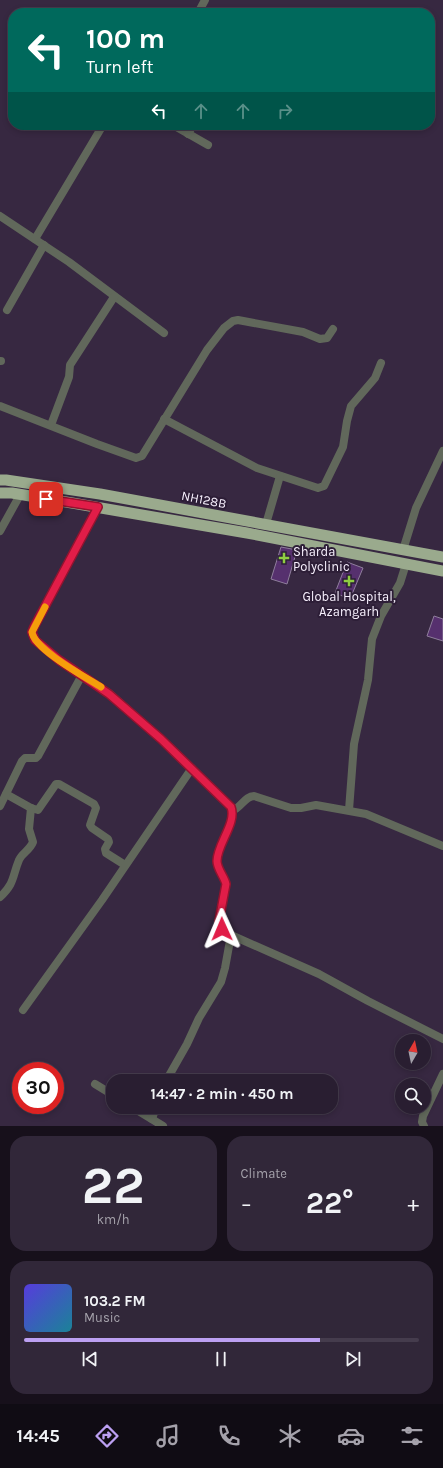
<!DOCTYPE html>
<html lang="en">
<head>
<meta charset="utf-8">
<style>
  :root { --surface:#291e31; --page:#312739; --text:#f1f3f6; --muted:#a5a2ab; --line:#453c4d; --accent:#bca0f2 }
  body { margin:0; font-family:Karla,sans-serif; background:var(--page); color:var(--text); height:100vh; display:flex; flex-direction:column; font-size:15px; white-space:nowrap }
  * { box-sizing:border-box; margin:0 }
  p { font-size:13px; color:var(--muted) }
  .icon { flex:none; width:22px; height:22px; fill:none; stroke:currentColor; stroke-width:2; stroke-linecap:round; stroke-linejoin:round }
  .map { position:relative; height:1126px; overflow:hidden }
  .details { display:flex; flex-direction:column; gap:10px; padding:10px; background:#17101b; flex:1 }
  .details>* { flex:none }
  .banner { position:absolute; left:8px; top:8px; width:427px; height:122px; border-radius:16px; box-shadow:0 2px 6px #0003,0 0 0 1px var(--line); background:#00695c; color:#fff; overflow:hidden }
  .needle { width:26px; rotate:9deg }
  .buttons { position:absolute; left:395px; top:1034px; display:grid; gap:8px }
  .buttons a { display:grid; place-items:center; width:36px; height:36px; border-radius:50%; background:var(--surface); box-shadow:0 2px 6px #0003,0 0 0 1px var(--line); font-size:20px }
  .speed { position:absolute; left:12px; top:1062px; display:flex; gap:8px; font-size:20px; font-weight:700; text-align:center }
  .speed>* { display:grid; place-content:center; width:52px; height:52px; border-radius:50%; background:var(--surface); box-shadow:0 2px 6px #0003,0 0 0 1px var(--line); line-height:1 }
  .speed .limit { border:6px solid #d22; background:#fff; color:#111 }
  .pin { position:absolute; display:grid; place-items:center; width:34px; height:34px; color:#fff; margin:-17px; border-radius:8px; box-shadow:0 2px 6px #0006 }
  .me { position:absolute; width:44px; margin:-22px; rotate:359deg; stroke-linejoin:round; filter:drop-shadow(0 0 3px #0008) }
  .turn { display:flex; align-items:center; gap:14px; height:84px; padding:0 12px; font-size:18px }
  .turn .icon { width:52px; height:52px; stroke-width:2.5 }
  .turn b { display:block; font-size:28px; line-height:34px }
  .lanes { display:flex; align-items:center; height:38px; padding:0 12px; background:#0003; justify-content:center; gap:20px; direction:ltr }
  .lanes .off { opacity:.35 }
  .big { font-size:30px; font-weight:700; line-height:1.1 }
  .details .card { flex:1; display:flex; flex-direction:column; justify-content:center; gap:6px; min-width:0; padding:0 14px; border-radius:16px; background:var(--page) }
  .details .dial { align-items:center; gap:0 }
  .dial b { font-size:52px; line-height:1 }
  .song { display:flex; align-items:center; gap:12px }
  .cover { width:48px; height:48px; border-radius:6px; background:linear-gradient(135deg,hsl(250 70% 55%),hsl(190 70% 35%)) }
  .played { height:4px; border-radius:2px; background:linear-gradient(90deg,var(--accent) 75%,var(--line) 75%) }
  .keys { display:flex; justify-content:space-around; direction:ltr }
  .heat { display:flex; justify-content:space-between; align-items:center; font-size:22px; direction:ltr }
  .details .tiles { flex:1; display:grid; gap:10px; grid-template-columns:1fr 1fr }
  .card:last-child { grid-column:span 2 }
  .trip { position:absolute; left:106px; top:1074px; width:232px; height:40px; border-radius:16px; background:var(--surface); box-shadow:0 2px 6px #0003,0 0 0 1px var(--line); font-weight:700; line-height:40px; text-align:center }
  .menu { display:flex; height:64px; justify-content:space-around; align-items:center; background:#100c14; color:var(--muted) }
  .menu .icon { width:28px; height:28px }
  .menu .on { color:var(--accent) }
  .menu b { font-size:18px; color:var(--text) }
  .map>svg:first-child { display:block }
  .building { fill:#56306e; stroke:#8f7e9c }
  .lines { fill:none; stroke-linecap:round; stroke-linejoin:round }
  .minor { stroke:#61685b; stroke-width:8 }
  .trunk { stroke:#9aaa8d; stroke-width:11 }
  .route-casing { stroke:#92132f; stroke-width:10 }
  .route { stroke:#e11d48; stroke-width:7 }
  .slow { stroke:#f59e0b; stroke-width:7 }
  .poi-dot { fill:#8fcd42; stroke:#2d1e37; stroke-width:1.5 }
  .labels { text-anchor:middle; stroke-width:4; stroke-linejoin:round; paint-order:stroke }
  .street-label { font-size:13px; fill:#f7f0fd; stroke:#2d1e37 }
  .poi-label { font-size:13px; fill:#f7f0fd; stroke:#2d1e37; text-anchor:start }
</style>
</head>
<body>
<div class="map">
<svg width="443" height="1126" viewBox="0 0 443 1126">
  <rect width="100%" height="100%" fill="#372841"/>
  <g class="building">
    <polygon points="281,547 297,550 287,584 271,579"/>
    <polygon points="347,562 363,568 350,599 335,593"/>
    <polygon points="434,616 443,619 443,641 427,636"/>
  </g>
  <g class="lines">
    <g class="minor">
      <polyline points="198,13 205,0"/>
      <polyline points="173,125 208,145"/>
      <polyline points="188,134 193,125"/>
      <polyline points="0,216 69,262 164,333"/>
      <polyline points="35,239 103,125"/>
      <polyline points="7,310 44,245"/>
      <polyline points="0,361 1,361"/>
      <polyline points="0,406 97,444 136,458 142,456 207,350 224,328 233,321 238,320 303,332 320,339 327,338 333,329"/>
      <polyline points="164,419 257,468 318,488 324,486 343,447 347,421 351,406 375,378 381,363"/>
      <polyline points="51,425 69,377 70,365 114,297"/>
      <path d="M98,507L34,627L32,632L35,640L59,660L109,693L161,739L231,807C237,823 217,844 217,861C217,869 224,876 226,884L219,921C220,929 225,931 231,935L319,974L368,1001L443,1039"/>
      <polyline points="266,524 280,476"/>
      <polyline points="0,531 20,495"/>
      <polyline points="403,550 416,508 443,451"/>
      <polyline points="6,794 31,808 38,810 56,784 59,784 94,804 96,808 90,825 92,828 108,839 109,842 105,849 106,853 125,865"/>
      <polyline points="0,806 22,761 25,758 36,758 38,756 82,675"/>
      <polyline points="349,810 354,744 368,680 372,639 381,616 400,583 406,564"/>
      <path d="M232,811C241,808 245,796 254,796L291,808H301L316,805L366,814L443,846"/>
      <path d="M0,897C15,883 12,877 19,860C22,853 30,850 33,842L29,829L31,808"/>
      <polyline points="23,1010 102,900 192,768"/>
      <polyline points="166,1081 187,1044 199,1018 221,982 225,968 231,935"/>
      <polyline points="95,1084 113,1095"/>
      <polyline points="132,1107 163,1126"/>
      <polyline points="152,1119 156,1107"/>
      <polyline points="424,1126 422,1122 423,1116 443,1074"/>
    </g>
    <g class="trunk">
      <polyline points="0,480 6,480 100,494 443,557"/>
      <polyline points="0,493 12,493 72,503 247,533 443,571"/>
    </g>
  </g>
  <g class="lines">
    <defs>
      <path id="route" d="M46,499L98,507L34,627L32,632L35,640L59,660L109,694L161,739L231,807C237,823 217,844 217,861C217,869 224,876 226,884L219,921V925L222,929"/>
    </defs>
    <use href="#route" class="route-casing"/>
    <use href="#route" class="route"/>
    <path class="slow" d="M45,607L32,632C34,649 85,677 101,687"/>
  </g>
  <g class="poi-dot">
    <path d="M282 552h4v4h4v4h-4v4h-4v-4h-4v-4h4z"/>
    <path d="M347 575h4v4h4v4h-4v4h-4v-4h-4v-4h4z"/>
  </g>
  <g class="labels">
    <g class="street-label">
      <text transform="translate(204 499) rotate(11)" y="5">NH128B</text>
    </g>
    <g class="poi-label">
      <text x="293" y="556">Sharda<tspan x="293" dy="15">Polyclinic</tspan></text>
      <text x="349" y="601" text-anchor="middle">Global Hospital,<tspan x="349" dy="15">Azamgarh</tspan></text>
    </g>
  </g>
</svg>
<div class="buttons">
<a><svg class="needle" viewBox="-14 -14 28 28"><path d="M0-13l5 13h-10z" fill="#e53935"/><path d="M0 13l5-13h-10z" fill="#a5a2ab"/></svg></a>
<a><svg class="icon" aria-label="search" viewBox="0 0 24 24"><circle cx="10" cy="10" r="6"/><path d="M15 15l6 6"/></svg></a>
</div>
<div class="speed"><div class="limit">30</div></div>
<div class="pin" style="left:46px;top:499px;background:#d93025"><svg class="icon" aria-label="arrive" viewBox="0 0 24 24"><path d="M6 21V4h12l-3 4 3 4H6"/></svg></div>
<svg class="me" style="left:222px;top:929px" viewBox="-20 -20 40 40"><path d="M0-17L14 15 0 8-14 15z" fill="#e11d48" stroke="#fff" stroke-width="4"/></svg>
<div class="trip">14:47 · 2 min · 450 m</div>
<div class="banner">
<div class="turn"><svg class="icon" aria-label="left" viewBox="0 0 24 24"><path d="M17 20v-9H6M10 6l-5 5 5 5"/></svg><div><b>100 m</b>Turn left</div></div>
<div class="lanes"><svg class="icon" aria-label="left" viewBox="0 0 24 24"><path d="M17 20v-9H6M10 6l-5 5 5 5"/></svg><svg class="icon off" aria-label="ahead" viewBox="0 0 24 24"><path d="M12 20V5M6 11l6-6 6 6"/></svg><svg class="icon off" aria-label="ahead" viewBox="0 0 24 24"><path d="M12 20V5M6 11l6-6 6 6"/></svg><svg class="icon off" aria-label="right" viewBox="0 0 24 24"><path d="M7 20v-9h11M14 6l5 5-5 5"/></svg></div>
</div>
</div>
<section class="details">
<div class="tiles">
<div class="card dial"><b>22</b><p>km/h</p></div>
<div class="card"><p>Climate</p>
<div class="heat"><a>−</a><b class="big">22°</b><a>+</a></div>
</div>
<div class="card">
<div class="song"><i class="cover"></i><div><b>103.2 FM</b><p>Music</p></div></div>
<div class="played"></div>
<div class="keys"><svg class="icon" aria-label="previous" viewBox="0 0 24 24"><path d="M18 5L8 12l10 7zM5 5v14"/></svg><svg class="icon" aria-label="pause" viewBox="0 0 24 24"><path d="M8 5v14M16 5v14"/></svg><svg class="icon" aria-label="next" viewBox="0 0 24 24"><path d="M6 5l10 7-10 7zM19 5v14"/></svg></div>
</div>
</div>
</section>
<nav class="menu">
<b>14:45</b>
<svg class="icon on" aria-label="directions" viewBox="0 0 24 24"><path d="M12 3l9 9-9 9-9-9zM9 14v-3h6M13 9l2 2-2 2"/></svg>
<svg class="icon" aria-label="music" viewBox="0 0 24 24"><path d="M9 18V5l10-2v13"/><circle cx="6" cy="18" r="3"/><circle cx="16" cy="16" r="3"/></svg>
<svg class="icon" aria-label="phone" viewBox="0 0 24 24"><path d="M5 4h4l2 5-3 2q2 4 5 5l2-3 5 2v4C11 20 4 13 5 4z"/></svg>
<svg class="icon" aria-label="climate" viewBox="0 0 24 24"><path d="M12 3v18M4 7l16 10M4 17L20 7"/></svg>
<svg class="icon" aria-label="car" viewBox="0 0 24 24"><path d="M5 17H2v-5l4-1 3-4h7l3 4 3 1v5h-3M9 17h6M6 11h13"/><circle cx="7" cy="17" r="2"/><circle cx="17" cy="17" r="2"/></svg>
<svg class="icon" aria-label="filters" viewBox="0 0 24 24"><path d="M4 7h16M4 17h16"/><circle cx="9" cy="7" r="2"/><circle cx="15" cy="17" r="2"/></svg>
</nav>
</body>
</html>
